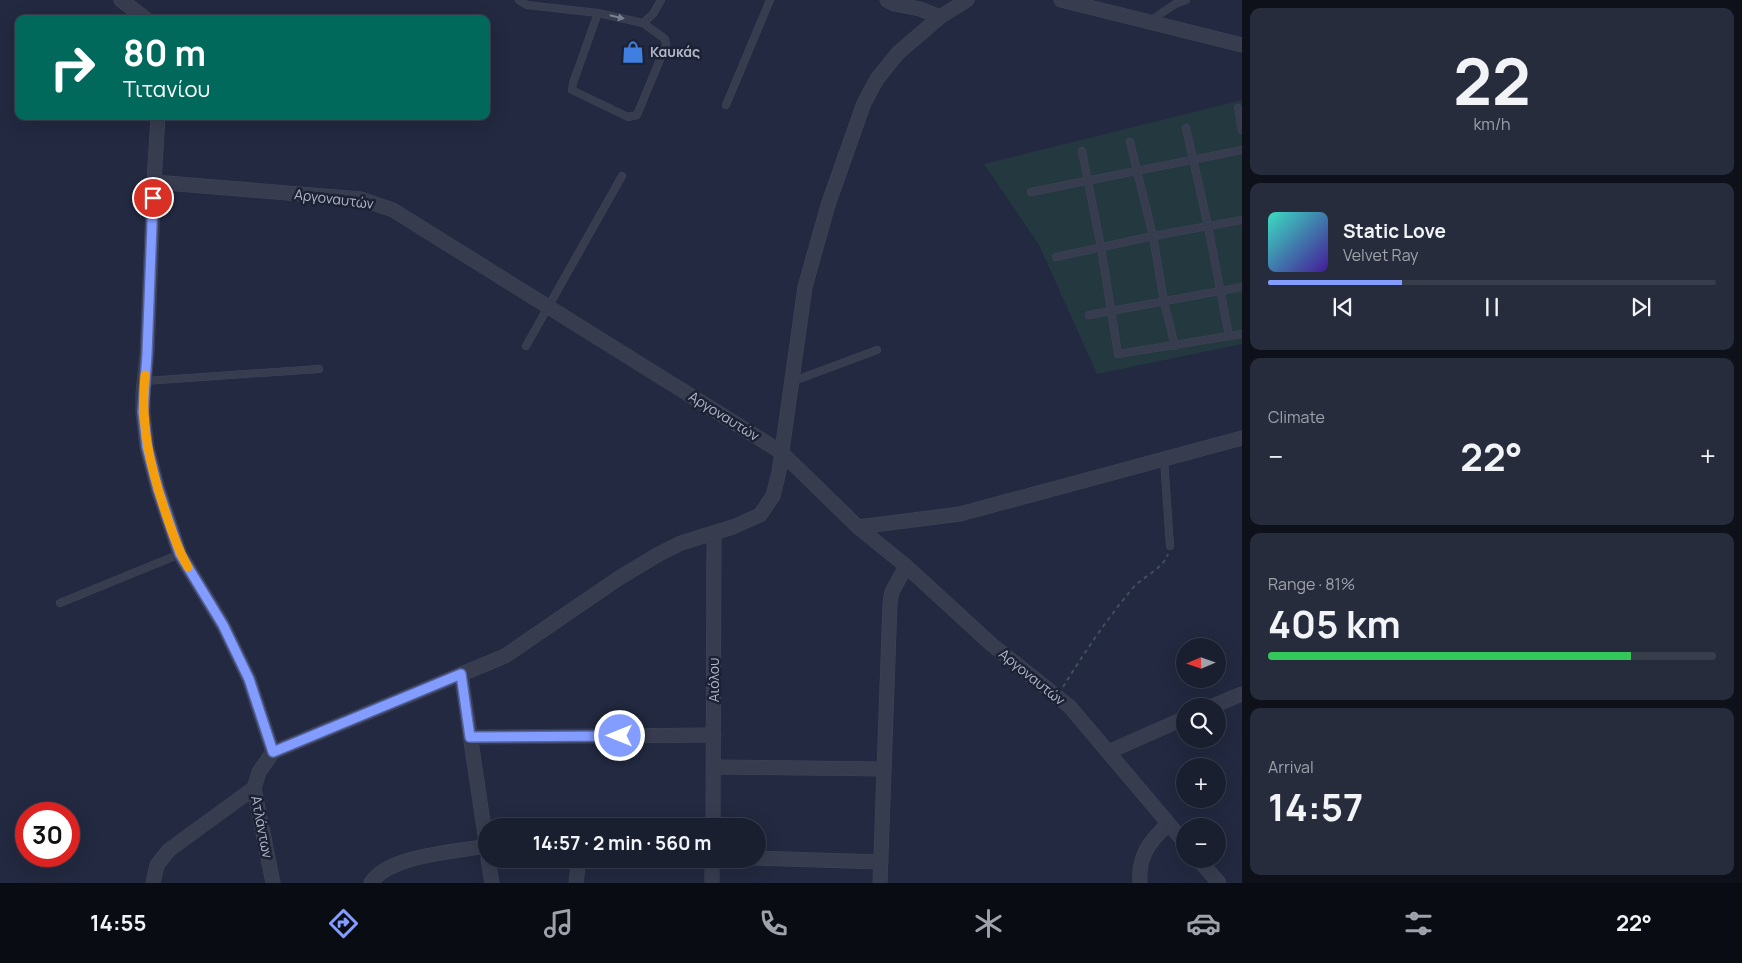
<!DOCTYPE html>
<html lang="en">
<head>
<meta charset="utf-8">
<style>
  :root { --surface:#1a1f30; --page:#272c3c; --text:#f1f3f6; --muted:#9fa2ab; --line:#383d4c; --accent:#839cff }
  body { margin:0; font-family:Manrope,sans-serif; background:var(--page); color:var(--text); height:100vh; display:flex; flex-direction:column; font-size:19px; white-space:nowrap }
  * { box-sizing:border-box; margin:0 }
  p { font-size:16px; color:var(--muted) }
  .icon { flex:none; width:28px; height:28px; fill:none; stroke:currentColor; stroke-width:2; stroke-linecap:round; stroke-linejoin:round }
  .map { position:relative; flex:1; overflow:hidden }
  .sheet { display:flex; flex-direction:column; gap:8px; padding:8px; background:#0e111a; width:500px }
  .sheet>* { flex:none }
  .hud { position:absolute; left:15px; top:15px; width:475px; height:105px; border-radius:10px; box-shadow:0 5px 20px #0002,0 0 0 1px var(--line); background:#00695c; color:#fff; overflow:hidden }
  .needle { width:32px; rotate:268deg }
  .controls { position:absolute; left:1176px; top:638px; display:grid; gap:10px }
  .controls a { display:grid; place-items:center; width:50px; height:50px; border-radius:50%; background:var(--surface); box-shadow:0 5px 20px #0002,0 0 0 1px var(--line); font-size:25px }
  .speed { position:absolute; left:15px; top:802px; display:flex; gap:10px; font-size:25px; font-weight:700; text-align:center }
  .speed>* { display:grid; place-content:center; width:65px; height:65px; border-radius:50%; background:var(--surface); box-shadow:0 5px 20px #0002,0 0 0 1px var(--line); line-height:1 }
  .speed .limit { border:8px solid #d22; background:#fff; color:#111 }
  .pin { position:absolute; display:grid; place-items:center; width:42px; height:42px; color:#fff; margin:-21px; border:2px solid #fff; border-radius:50%; box-shadow:0 1px 5px #0007 }
  .me { position:absolute; width:55px; margin:-28px; rotate:270deg; stroke-linejoin:round; filter:drop-shadow(0 0 4px #0008) }
  .turn { display:flex; align-items:center; gap:18px; height:105px; padding:0 25px; font-size:22px }
  .turn .icon { width:65px; height:65px; stroke-width:2.5 }
  .turn b { display:block; font-size:35px; line-height:42px }
  .big { font-size:38px; font-weight:700; line-height:1.1 }
  .sheet .tile { flex:1; display:flex; flex-direction:column; justify-content:center; gap:8px; min-width:0; padding:0 18px; border-radius:10px; background:var(--page) }
  .sheet .dial { align-items:center; gap:0 }
  .dial b { font-size:65px; line-height:1 }
  .song { display:flex; align-items:center; gap:15px }
  .cover { width:60px; height:60px; border-radius:8px; background:linear-gradient(135deg,hsl(170 70% 55%),hsl(260 70% 35%)) }
  .played { height:5px; border-radius:2px; background:linear-gradient(90deg,var(--accent) 30%,var(--line) 30%) }
  .keys { display:flex; justify-content:space-around; direction:ltr }
  .heat { display:flex; justify-content:space-between; align-items:center; font-size:28px; direction:ltr }
  .charge { height:8px; border-radius:4px; background:linear-gradient(90deg,#34c759 81%,var(--line) 0) }
  .trip { position:absolute; left:478px; top:818px; width:288px; height:50px; border-radius:25px; background:var(--surface); box-shadow:0 5px 20px #0002,0 0 0 1px var(--line); font-weight:700; line-height:50px; text-align:center }
  .tab-bar { display:flex; height:80px; justify-content:space-around; align-items:center; background:#0a0c13; color:var(--muted) }
  .tab-bar .icon { width:35px; height:35px }
  .tab-bar .current { color:var(--accent) }
  .tab-bar b { font-size:22px; color:var(--text) }
  main { display:flex; flex:1; min-height:0 }
  .map>svg:first-child { display:block }
  .green { fill:#243840 }
  .lines { fill:none; stroke-linecap:round; stroke-linejoin:round }
  .service-casing { stroke:#404558; stroke-width:8 }
  .minor-casing { stroke:#404558; stroke-width:15 }
  .path { stroke:#3e5158; stroke-width:2; stroke-dasharray:4 4; stroke-linecap:butt }
  .service { stroke:#373c4f; stroke-width:7 }
  .minor { stroke:#373c4f; stroke-width:14 }
  .oneway { fill:#7b8093 }
  .route-casing { stroke:#5565a6; stroke-width:12 }
  .route { stroke:#839cff; stroke-width:9 }
  .slow { stroke:#f59e0b; stroke-width:9 }
  .labels { text-anchor:middle; stroke-width:5; stroke-linejoin:round; paint-order:stroke }
  .poi-label { font-size:14px; font-weight:bold; fill:#b3b7ca; stroke:#1c2134; text-anchor:start }
  .street-label { font-size:14px; fill:#b3b7ca; stroke:#1c2134 }
</style>
</head>
<body>
<main>
<div class="map">
<svg width="1242" height="883" viewBox="0 0 1242 883">
  <rect width="100%" height="100%" fill="#222940"/>
  <polygon class="green" points="1242,100 1242,344 1097,374 1039,245 984,164"/>
  <g class="lines">
    <defs>
      <g id="service">
        <polyline points="519,0 527,5 598,13 643,23 653,14 661,0"/>
        <polyline points="598,13 573,83 572,90 628,117 637,115 666,45 665,39 643,23"/>
        <polyline points="1150,21 1175,4 1186,0"/>
        <polyline points="726,105 770,0"/>
        <polyline points="1238,108 1242,130"/>
        <polyline points="1186,128 1208,226 1229,336"/>
        <polyline points="1130,142 1153,236 1164,302 1175,346"/>
        <polyline points="1082,151 1101,247 1118,354 1242,334"/>
        <polyline points="1031,192 1242,150"/>
        <polyline points="1056,257 1153,236 1242,220"/>
        <polyline points="1089,315 1242,287"/>
        <polyline points="526,346 622,176"/>
        <polyline points="145,381 319,369"/>
        <polyline points="791,382 877,350"/>
        <polyline points="1164,459 1170,546"/>
        <polyline points="60,603 180,554"/>
      </g>
      <g id="minor">
        <polyline points="121,0 146,19"/>
        <polyline points="887,0 894,4 920,9 940,17"/>
        <polyline points="1061,0 1242,45"/>
        <polyline points="158,116 154,182 147,354 143,393 143,413 147,447 158,489 180,554 223,625 249,679 273,752"/>
        <polyline points="154,182 361,199 393,210 781,452 858,527 906,566 991,644 1070,707 1185,843"/>
        <polyline points="858,527 960,514 1242,438"/>
        <polyline points="461,674 486,842"/>
        <polyline points="1213,706 1242,694"/>
        <polyline points="470,737 714,735"/>
        <polyline points="1108,752 1185,718"/>
        <polyline points="714,767 884,769"/>
        <polyline points="713,826 714,533"/>
        <polyline points="756,858 881,862"/>
        <polyline points="488,859 492,883"/>
        <polyline points="1198,859 1219,883"/>
        <polyline points="153,883 157,865 169,850 254,788"/>
        <polyline points="273,883 254,788 259,772 273,752 505,656 619,578 659,554 681,543 733,527 760,515 773,496 779,472 805,287 828,205 864,103 877,79 898,53 940,17 967,0"/>
        <path d="M371,883C388,855 456,852 486,846"/>
        <polyline points="576,883 579,859"/>
        <polyline points="712,883 712,859"/>
        <polyline points="880,883 890,603 892,592 906,566"/>
        <path d="M1140,883C1138,856 1149,842 1168,824"/>
      </g>
    </defs>
    <use href="#service" class="service-casing"/>
    <use href="#minor" class="minor-casing"/>
    <path class="path" d="M1063,687C1084,653 1107,619 1132,589C1143,576 1162,570 1168,554"/>
    <use href="#service" class="service"/>
    <use href="#minor" class="minor"/>
  </g>
  <defs><path id="oneway-solid" d="M-6-.8H1V-3.2L6.5 0L1 3.2V.8H-6Z" transform="scale(1.25)"/></defs>
  <use class="oneway" href="#oneway-solid" transform="translate(617 17) rotate(13)"/>
  <g class="lines">
    <defs>
      <polyline id="route" points="153,198 147,354 143,412 147,447 158,489 180,554 223,625 249,679 273,752 461,674 470,737 620,736"/>
    </defs>
    <use href="#route" class="route-casing"/>
    <use href="#route" class="route"/>
    <path class="slow" d="M145,375C140,424 150,467 166,514C172,532 178,550 188,567"/>
  </g>
  <defs>
    <symbol id="shop-bare" viewBox="-9 -9 18 18"><path d="M-5-2.5h2.3a2.7 3.5 0 0 1 5.4 0H5L5.5 6h-11ZM-1.5-2.5h3a1.5 2.3 0 0 0-3 0Z" fill="#3f7fe0" stroke="#1c2134" stroke-width="2.5" paint-order="stroke"/></symbol>
  </defs>
  <g fill-rule="evenodd">
    <use href="#shop-bare" x="617" y="36" width="32" height="32"/>
  </g>
  <g class="labels">
    <g class="poi-label">
      <text x="650" y="57">Καυκάς</text>
    </g>
    <g class="street-label">
      <text transform="translate(334 199) rotate(7)" y="5">Αργοναυτών</text>
      <text transform="translate(724 416) rotate(32)" y="5">Αργοναυτών</text>
      <text transform="translate(1032 677) rotate(39)" y="5">Αργοναυτών</text>
      <text transform="translate(714 680) rotate(-90)" y="5">Αιόλου</text>
      <text transform="translate(262 827) rotate(79)" y="5">Ατλάντων</text>
    </g>
  </g>
</svg>
<div class="controls">
<a><svg class="needle" viewBox="-14 -14 28 28"><path d="M0-13l5 13h-10z" fill="#e53935"/><path d="M0 13l5-13h-10z" fill="#9fa2ab"/></svg></a>
<a><svg class="icon" aria-label="search" viewBox="0 0 24 24"><circle cx="10" cy="10" r="6"/><path d="M15 15l6 6"/></svg></a>
<a>+</a>
<a>−</a>
</div>
<div class="speed"><div class="limit">30</div></div>
<div class="pin" style="left:153px;top:198px;background:#d93025"><svg class="icon" aria-label="arrive" viewBox="0 0 24 24"><path d="M6 21V4h12l-3 4 3 4H6"/></svg></div>
<svg class="me" style="left:620px;top:736px" viewBox="-20 -20 40 40"><circle r="17" fill="#839cff" stroke="#fff" stroke-width="3"/><path d="M0-11L8 9 0 5-8 9z" fill="#fff"/></svg>
<div class="trip">14:57 · 2 min · 560 m</div>
<div class="hud">
<div class="turn"><svg class="icon" aria-label="right" viewBox="0 0 24 24"><path d="M7 20v-9h11M14 6l5 5-5 5"/></svg><div><b>80 m</b>Τιτανίου</div></div>
</div>
</div>
<section class="sheet">
<div class="tile dial"><b>22</b><p>km/h</p></div>
<div class="tile">
<div class="song"><i class="cover"></i><div><b>Static Love</b><p>Velvet Ray</p></div></div>
<div class="played"></div>
<div class="keys"><svg class="icon" aria-label="previous" viewBox="0 0 24 24"><path d="M18 5L8 12l10 7zM5 5v14"/></svg><svg class="icon" aria-label="pause" viewBox="0 0 24 24"><path d="M8 5v14M16 5v14"/></svg><svg class="icon" aria-label="next" viewBox="0 0 24 24"><path d="M6 5l10 7-10 7zM19 5v14"/></svg></div>
</div>
<div class="tile"><p>Climate</p>
<div class="heat"><a>−</a><b class="big">22°</b><a>+</a></div>
</div>
<div class="tile"><p>Range · 81%</p><b class="big">405 km</b><div class="charge"></div></div>
<div class="tile"><p>Arrival</p><b class="big">14:57</b></div>
</section>
</main>
<nav class="tab-bar">
<b>14:55</b>
<svg class="icon current" aria-label="directions" viewBox="0 0 24 24"><path d="M12 3l9 9-9 9-9-9zM9 14v-3h6M13 9l2 2-2 2"/></svg>
<svg class="icon" aria-label="music" viewBox="0 0 24 24"><path d="M9 18V5l10-2v13"/><circle cx="6" cy="18" r="3"/><circle cx="16" cy="16" r="3"/></svg>
<svg class="icon" aria-label="phone" viewBox="0 0 24 24"><path d="M5 4h4l2 5-3 2q2 4 5 5l2-3 5 2v4C11 20 4 13 5 4z"/></svg>
<svg class="icon" aria-label="climate" viewBox="0 0 24 24"><path d="M12 3v18M4 7l16 10M4 17L20 7"/></svg>
<svg class="icon" aria-label="car" viewBox="0 0 24 24"><path d="M5 17H2v-5l4-1 3-4h7l3 4 3 1v5h-3M9 17h6M6 11h13"/><circle cx="7" cy="17" r="2"/><circle cx="17" cy="17" r="2"/></svg>
<svg class="icon" aria-label="filters" viewBox="0 0 24 24"><path d="M4 7h16M4 17h16"/><circle cx="9" cy="7" r="2"/><circle cx="15" cy="17" r="2"/></svg>
<b>22°</b>
</nav>
</body>
</html>
